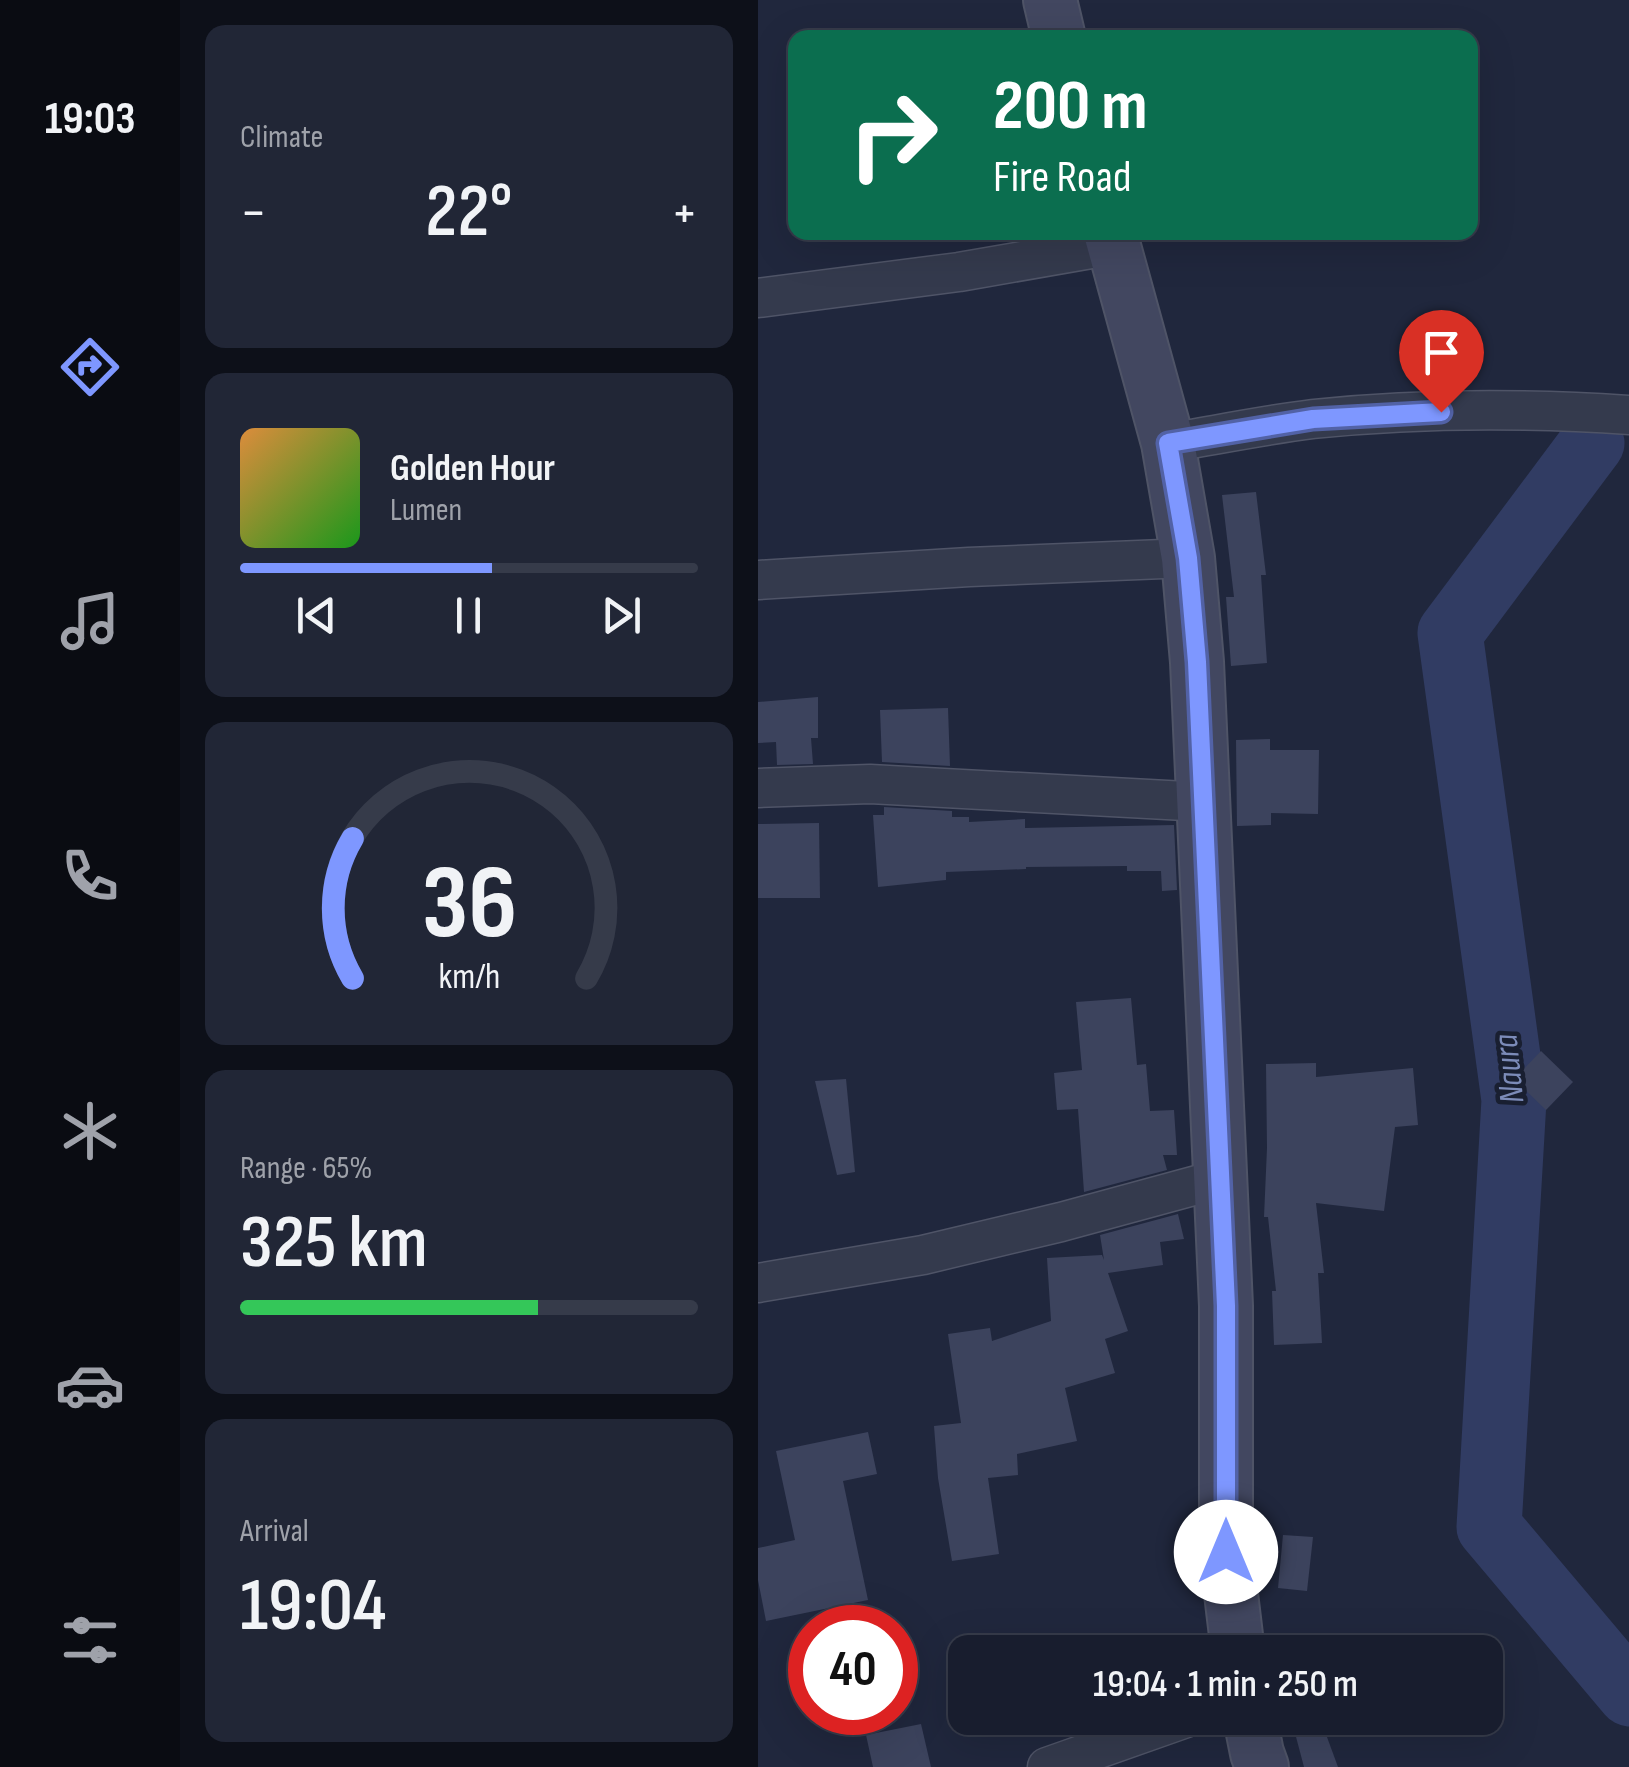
<!DOCTYPE html>
<html lang="en">
<head>
<meta charset="utf-8">
<style>
  :root { --surface:#181d2e; --page:#212636; --text:#f1f3f6; --muted:#9fa2aa; --line:#363b4a; --accent:#7e97ff }
  body { margin:0; font-family:"Sofia Sans Condensed",sans-serif; background:var(--page); color:var(--text); height:100vh; display:flex; flex-direction:column; font-size:38px; white-space:nowrap }
  * { box-sizing:border-box; margin:0 }
  p { font-size:32px; color:var(--muted) }
  .icon { flex:none; width:55px; height:55px; fill:none; stroke:currentColor; stroke-width:2; stroke-linecap:round; stroke-linejoin:round }
  .map { position:relative; flex:1; overflow:hidden }
  .sheet { display:flex; flex-direction:column; gap:25px; padding:25px; background:#0d1019; width:578px }
  .sheet>* { flex:none }
  .guide { position:absolute; left:30px; top:30px; width:690px; height:210px; border-radius:20px; box-shadow:0 10px 40px #0002,0 0 0 2px var(--line); background:#0b6e4f; color:#fff; overflow:hidden }
  .speed { position:absolute; left:30px; top:1605px; display:flex; gap:20px; font-size:50px; font-weight:700; text-align:center }
  .speed>* { display:grid; place-content:center; width:130px; height:130px; border-radius:50%; background:var(--surface); box-shadow:0 10px 40px #0002,0 0 0 2px var(--line); line-height:1 }
  .speed .limit { border:15px solid #d22; background:#fff; color:#111 }
  .pin { position:absolute; display:grid; place-items:center; width:85px; height:85px; color:#fff; margin:-102px -42px; border-radius:50% 50% 50% 0; rotate:-45deg; box-shadow:0 0 10px #0007 }
  .pin .icon { rotate:45deg }
  .me { position:absolute; width:110px; margin:-55px; rotate:0deg; stroke-linejoin:round; filter:drop-shadow(0 0 8px #0008) }
  .turn { display:flex; align-items:center; gap:35px; height:210px; padding:0 40px; font-size:45px }
  .turn .icon { width:130px; height:130px; stroke-width:2.5 }
  .turn b { display:block; font-size:70px; line-height:85px }
  .big { font-size:75px; font-weight:600; line-height:1.1 }
  .sheet .card { flex:1; display:flex; flex-direction:column; justify-content:center; gap:15px; min-width:0; padding:0 35px; border-radius:20px; background:var(--page) }
  .sheet .dial { align-items:center; gap:0 }
  .dial svg { height:260px; overflow:visible; fill:none; stroke:var(--line); stroke-width:7; stroke-linecap:round; text-anchor:middle }
  .dial text { fill:var(--text); stroke:none }
  .song { display:flex; align-items:center; gap:30px }
  .cover { width:120px; height:120px; border-radius:15px; background:linear-gradient(135deg,hsl(30 70% 55%),hsl(120 70% 35%)) }
  .played { height:10px; border-radius:5px; background:linear-gradient(90deg,var(--accent) 55%,var(--line) 55%) }
  .keys { display:flex; justify-content:space-around; direction:ltr }
  .heat { display:flex; justify-content:space-between; align-items:center; font-size:55px; direction:ltr }
  .charge { height:15px; border-radius:8px; background:linear-gradient(90deg,#34c759 65%,var(--line) 0) }
  .trip { position:absolute; left:190px; top:1635px; width:555px; height:100px; border-radius:20px; background:var(--surface); box-shadow:0 10px 40px #0002,0 0 0 2px var(--line); font-weight:600; line-height:100px; text-align:center }
  main { display:flex; flex:1; min-height:0 }
  .tab-bar { display:flex; flex-direction:column; width:180px; justify-content:space-around; align-items:center; background:#0a0c12; color:var(--muted) }
  .tab-bar .icon { width:70px; height:70px }
  .tab-bar .on { color:var(--accent) }
  .tab-bar b { font-size:45px; color:var(--text) }
  .map>svg:first-child { display:block }
  .lines { fill:none; stroke-linecap:round; stroke-linejoin:round }
  .river { stroke:#313c63; stroke-width:65 }
  .building { fill:#3c435d }
  .street-casing { stroke:#4f5467; stroke-width:41 }
  .secondary-casing { stroke:#4f5467; stroke-width:56 }
  .street { stroke:#343a4d; stroke-width:38 }
  .secondary { stroke:#424760; stroke-width:52 }
  .route-casing { stroke:#5262a6; stroke-width:25 }
  .route { stroke:#7e97ff; stroke-width:18 }
  .labels { text-anchor:middle; stroke-width:9; stroke-linejoin:round; paint-order:stroke }
  .water-label { font-size:35px; font-style:italic; fill:#7c8bb8; stroke:#191f31 }
</style>
</head>
<body>
<main>
<nav class="tab-bar">
<b>19:03</b>
<svg class="icon on" aria-label="directions" viewBox="0 0 24 24"><path d="M12 3l9 9-9 9-9-9zM9 14v-3h6M13 9l2 2-2 2"/></svg>
<svg class="icon" aria-label="music" viewBox="0 0 24 24"><path d="M9 18V5l10-2v13"/><circle cx="6" cy="18" r="3"/><circle cx="16" cy="16" r="3"/></svg>
<svg class="icon" aria-label="phone" viewBox="0 0 24 24"><path d="M5 4h4l2 5-3 2q2 4 5 5l2-3 5 2v4C11 20 4 13 5 4z"/></svg>
<svg class="icon" aria-label="climate" viewBox="0 0 24 24"><path d="M12 3v18M4 7l16 10M4 17L20 7"/></svg>
<svg class="icon" aria-label="car" viewBox="0 0 24 24"><path d="M5 17H2v-5l4-1 3-4h7l3 4 3 1v5h-3M9 17h6M6 11h13"/><circle cx="7" cy="17" r="2"/><circle cx="17" cy="17" r="2"/></svg>
<svg class="icon" aria-label="filters" viewBox="0 0 24 24"><path d="M4 7h16M4 17h16"/><circle cx="9" cy="7" r="2"/><circle cx="15" cy="17" r="2"/></svg>
</nav>
<section class="sheet">
<div class="card"><p>Climate</p>
<div class="heat"><a>−</a><b class="big">22°</b><a>+</a></div>
</div>
<div class="card">
<div class="song"><i class="cover"></i><div><b>Golden Hour</b><p>Lumen</p></div></div>
<div class="played"></div>
<div class="keys"><svg class="icon" aria-label="previous" viewBox="0 0 24 24"><path d="M18 5L8 12l10 7zM5 5v14"/></svg><svg class="icon" aria-label="pause" viewBox="0 0 24 24"><path d="M8 5v14M16 5v14"/></svg><svg class="icon" aria-label="next" viewBox="0 0 24 24"><path d="M6 5l10 7-10 7zM19 5v14"/></svg></div>
</div>
<div class="card dial"><svg viewBox="0 0 100 80">
<path d="M14 69A42 42 0 1 1 86 69"/>
<path d="M14 69A42 42 0 0 1 14 26" stroke="#7e97ff"/>
<text x="50" y="56" font-size="32" font-weight="700">36</text>
<text x="50" y="72" font-size="11">km/h</text>
</svg></div>
<div class="card"><p>Range · 65%</p><b class="big">325 km</b><div class="charge"></div></div>
<div class="card"><p>Arrival</p><b class="big">19:04</b></div>
</section>
<div class="map">
<svg width="872" height="1767" viewBox="0 0 872 1767">
  <rect width="100%" height="100%" fill="#20273d"/>
  <g class="lines">
    <polyline class="river" points="834,443 692,633 756,1100 731,1527 872,1694"/>
  </g>
  <g class="building">
    <polygon points="498,492 508,575 503,575 509,663 473,666 468,597 476,597 464,495"/>
    <polygon points="60,697 60,738 53,738 55,764 19,765 18,742 0,743 0,702"/>
    <polygon points="190,708 192,766 124,762 122,710"/>
    <polygon points="512,739 512,750 561,750 560,814 513,813 513,825 479,826 478,740"/>
    <polygon points="126,807 194,811 194,817 211,817 211,822 267,819 267,828 416,825 419,890 404,891 403,871 369,871 369,866 268,867 268,869 188,872 188,880 120,887 115,815 126,815"/>
    <polygon points="61,823 62,898 0,898 0,824"/>
    <polygon points="373,998 379,1065 388,1064 392,1111 416,1110 419,1155 405,1155 409,1170 326,1192 320,1109 299,1110 296,1073 324,1070 318,1002"/>
    <polygon points="783,1051 815,1082 788,1110 756,1079"/>
    <polygon points="558,1063 558,1077 655,1068 660,1125 637,1127 626,1211 558,1203 566,1273 560,1273 564,1343 516,1345 514,1291 518,1291 510,1217 506,1217 509,1148 508,1064"/>
    <polygon points="88,1079 97,1172 79,1175 57,1081"/>
    <polygon points="420,1214 426,1239 402,1242 405,1265 350,1273 370,1331 347,1339 357,1373 307,1388 319,1441 259,1454 260,1475 230,1478 241,1554 194,1561 180,1478 176,1426 203,1423 190,1334 232,1328 234,1341 293,1321 289,1258 344,1255 346,1260 342,1235"/>
    <polygon points="110,1432 119,1474 85,1481 110,1600 8,1621 0,1580 0,1548 37,1540 18,1451"/>
    <polygon points="525,1535 555,1537 549,1591 520,1588"/>
    <polygon points="533,1718 562,1718 580,1767 546,1767"/>
    <polygon points="163,1724 173,1767 115,1767 108,1735"/>
  </g>
  <g class="lines">
    <defs>
      <g id="street">
        <polyline points="0,298 201,272 356,245"/>
        <path d="M410,443C458,435 507,425 555,419C660,408 767,408 872,415"/>
        <polyline points="0,580 211,567 430,558"/>
        <polyline points="0,788 112,784 446,802"/>
        <polyline points="0,1283 165,1255 303,1222 461,1179"/>
        <polyline points="289,1767 428,1718"/>
      </g>
      <g id="secondary">
        <polyline points="292,0 301,38"/>
        <polyline points="352,232 410,443 430,558 439,662 468,1306 468,1552 480,1652"/>
        <polyline points="492,1718 499,1753 504,1767"/>
      </g>
    </defs>
    <use href="#street" class="street-casing"/>
    <use href="#secondary" class="secondary-casing"/>
    <use href="#street" class="street"/>
    <use href="#secondary" class="secondary"/>
  </g>
  <g class="lines">
    <defs>
      <polyline id="route" points="468,1552 468,1306 439,662 430,558 410,443 555,419 683,412"/>
    </defs>
    <use href="#route" class="route-casing"/>
    <use href="#route" class="route"/>
  </g>
  <g class="labels">
    <g class="water-label">
      <text transform="translate(750 1069) rotate(-96)" y="12">Naura</text>
    </g>
  </g>
</svg>
<div class="speed"><div class="limit">40</div></div>
<div class="pin" style="left:683px;top:412px;background:#d93025"><svg class="icon" aria-label="arrive" viewBox="0 0 24 24"><path d="M6 21V4h12l-3 4 3 4H6"/></svg></div>
<svg class="me" style="left:468px;top:1552px" viewBox="-20 -20 40 40"><circle r="19" fill="#fff"/><path d="M0-13L10 11 0 6-10 11z" fill="#7e97ff"/></svg>
<div class="trip">19:04 · 1 min · 250 m</div>
<div class="guide">
<div class="turn"><svg class="icon" aria-label="right" viewBox="0 0 24 24"><path d="M7 20v-9h11M14 6l5 5-5 5"/></svg><div><b>200 m</b>Fire Road</div></div>
</div>
</div>
</main>
</body>
</html>
